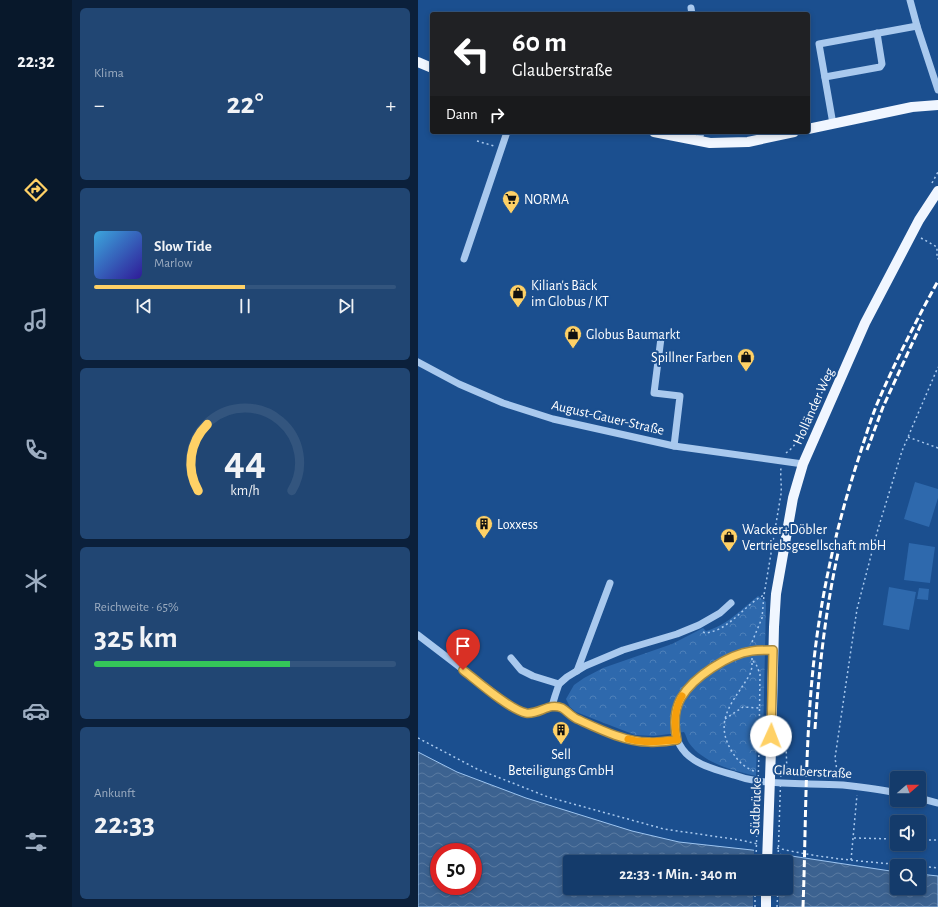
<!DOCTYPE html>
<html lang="de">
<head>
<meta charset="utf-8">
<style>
  :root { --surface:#143b6b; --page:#214673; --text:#f1f3f6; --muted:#9dadc1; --line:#33557e; --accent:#ffd166 }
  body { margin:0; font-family:"Alegreya Sans",sans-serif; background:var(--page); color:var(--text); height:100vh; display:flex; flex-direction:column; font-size:15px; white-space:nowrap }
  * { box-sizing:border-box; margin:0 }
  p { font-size:13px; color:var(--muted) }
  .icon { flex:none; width:22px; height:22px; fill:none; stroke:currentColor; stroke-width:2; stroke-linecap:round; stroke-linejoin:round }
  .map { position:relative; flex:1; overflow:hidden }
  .details { display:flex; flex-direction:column; gap:8px; padding:8px; background:#0b203b; width:346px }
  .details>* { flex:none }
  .guide { position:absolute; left:12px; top:12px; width:380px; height:122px; border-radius:4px; box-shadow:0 2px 6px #0003,0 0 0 1px var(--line); background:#202124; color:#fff; overflow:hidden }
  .needle { width:26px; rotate:70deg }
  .fabs { position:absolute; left:472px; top:771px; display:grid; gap:8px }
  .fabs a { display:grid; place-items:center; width:36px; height:36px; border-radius:4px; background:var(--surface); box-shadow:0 2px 6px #0003,0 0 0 1px var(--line); font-size:20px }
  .speed { position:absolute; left:12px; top:843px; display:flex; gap:8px; font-size:20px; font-weight:700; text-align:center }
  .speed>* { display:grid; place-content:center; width:52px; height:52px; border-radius:50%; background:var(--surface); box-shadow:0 2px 6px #0003,0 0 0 1px var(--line); line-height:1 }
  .speed .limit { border:6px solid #d22; background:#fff; color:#111 }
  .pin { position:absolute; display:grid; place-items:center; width:34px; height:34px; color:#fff; margin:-41px -17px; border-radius:50% 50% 50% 0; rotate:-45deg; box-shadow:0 0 4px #0007 }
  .pin .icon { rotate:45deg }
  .me { position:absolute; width:44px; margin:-22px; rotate:2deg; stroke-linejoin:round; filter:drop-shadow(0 0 3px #0008) }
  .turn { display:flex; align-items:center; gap:14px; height:84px; padding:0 16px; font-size:18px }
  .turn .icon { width:52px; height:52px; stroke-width:2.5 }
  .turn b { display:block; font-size:28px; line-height:34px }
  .then { display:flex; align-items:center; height:38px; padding:0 16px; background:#0003; gap:8px; font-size:15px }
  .big { font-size:30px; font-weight:700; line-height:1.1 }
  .details .widget { flex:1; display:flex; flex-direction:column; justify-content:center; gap:6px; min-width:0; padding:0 14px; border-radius:6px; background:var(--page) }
  .details .dial { align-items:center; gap:0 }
  .dial svg { height:104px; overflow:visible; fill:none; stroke:var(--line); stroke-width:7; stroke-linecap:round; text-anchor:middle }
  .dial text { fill:var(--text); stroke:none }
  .song { display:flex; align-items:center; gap:12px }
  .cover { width:48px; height:48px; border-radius:6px; background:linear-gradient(135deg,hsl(200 70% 55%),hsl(250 70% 35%)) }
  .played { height:4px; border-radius:2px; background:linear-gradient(90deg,var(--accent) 50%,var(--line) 50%) }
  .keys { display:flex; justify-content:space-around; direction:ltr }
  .heat { display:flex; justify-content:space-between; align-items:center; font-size:22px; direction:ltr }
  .charge { height:6px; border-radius:3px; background:linear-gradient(90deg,#34c759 65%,var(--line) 0) }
  .trip { position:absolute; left:145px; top:855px; width:230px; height:40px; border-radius:4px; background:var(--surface); box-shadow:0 2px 6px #0003,0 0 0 1px var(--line); font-weight:700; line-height:40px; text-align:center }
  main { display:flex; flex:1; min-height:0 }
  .dock { display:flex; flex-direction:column; width:72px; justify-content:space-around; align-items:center; background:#08182b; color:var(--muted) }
  .dock .icon { width:28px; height:28px }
  .dock .active { color:var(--accent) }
  .dock b { font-size:18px; color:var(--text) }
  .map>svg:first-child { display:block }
  .forest { fill:url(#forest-crowns) }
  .pitch { fill:#2e69ad }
  .water { fill:url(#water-waves); stroke:#9cc4f0; fill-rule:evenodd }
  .pier { fill:#1b4f8f }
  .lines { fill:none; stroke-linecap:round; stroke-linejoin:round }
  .path { stroke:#a9c9ee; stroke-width:1.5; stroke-dasharray:2 3; stroke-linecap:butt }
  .minor { stroke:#a9c9ee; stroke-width:7 }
  .major { stroke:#f0f6ff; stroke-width:10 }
  .rail { stroke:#fff; stroke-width:3; stroke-dasharray:7 3; stroke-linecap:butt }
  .path-bridge { stroke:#a9c9ee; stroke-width:1.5; stroke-dasharray:2 3; stroke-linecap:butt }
  .major-bridge { stroke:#f0f6ff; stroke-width:10 }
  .route-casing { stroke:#a68842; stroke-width:10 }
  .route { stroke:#ffd166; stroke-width:7 }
  .slow { stroke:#f59e0b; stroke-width:7 }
  .labels { text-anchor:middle; stroke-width:4; stroke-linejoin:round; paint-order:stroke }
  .poi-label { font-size:14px; fill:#fff; stroke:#1b4f8f; text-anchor:start }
  .street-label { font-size:14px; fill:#fff; stroke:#1b4f8f }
</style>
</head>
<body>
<main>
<nav class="dock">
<b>22:32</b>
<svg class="icon active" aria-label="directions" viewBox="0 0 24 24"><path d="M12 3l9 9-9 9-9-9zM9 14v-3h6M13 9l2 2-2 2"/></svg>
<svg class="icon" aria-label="music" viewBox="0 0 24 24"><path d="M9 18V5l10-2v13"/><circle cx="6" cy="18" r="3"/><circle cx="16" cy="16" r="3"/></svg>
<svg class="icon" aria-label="phone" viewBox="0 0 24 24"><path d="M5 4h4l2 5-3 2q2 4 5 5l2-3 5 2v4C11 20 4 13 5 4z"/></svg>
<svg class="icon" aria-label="climate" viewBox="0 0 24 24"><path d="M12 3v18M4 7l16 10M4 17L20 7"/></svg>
<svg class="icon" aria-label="car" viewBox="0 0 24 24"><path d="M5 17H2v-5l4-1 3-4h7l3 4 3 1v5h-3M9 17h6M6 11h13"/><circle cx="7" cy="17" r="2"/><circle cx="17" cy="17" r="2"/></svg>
<svg class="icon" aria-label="filters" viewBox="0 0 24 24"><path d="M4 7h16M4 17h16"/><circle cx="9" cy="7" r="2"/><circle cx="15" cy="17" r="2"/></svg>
</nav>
<section class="details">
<div class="widget"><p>Klima</p>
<div class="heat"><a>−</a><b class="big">22°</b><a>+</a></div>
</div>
<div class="widget">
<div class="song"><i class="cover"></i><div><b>Slow Tide</b><p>Marlow</p></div></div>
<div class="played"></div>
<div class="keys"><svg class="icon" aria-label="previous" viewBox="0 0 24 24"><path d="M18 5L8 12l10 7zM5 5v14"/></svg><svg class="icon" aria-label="pause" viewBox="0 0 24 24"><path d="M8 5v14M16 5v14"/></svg><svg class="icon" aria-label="next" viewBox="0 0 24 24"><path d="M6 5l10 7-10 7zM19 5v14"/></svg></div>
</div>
<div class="widget dial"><svg viewBox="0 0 100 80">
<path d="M14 69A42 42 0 1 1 86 69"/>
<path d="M14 69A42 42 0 0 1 21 18" stroke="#ffd166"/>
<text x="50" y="56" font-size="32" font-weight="700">44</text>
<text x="50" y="72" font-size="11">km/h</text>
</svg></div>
<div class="widget"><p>Reichweite · 65%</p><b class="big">325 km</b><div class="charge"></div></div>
<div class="widget"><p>Ankunft</p><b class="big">22:33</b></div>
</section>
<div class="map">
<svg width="520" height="907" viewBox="0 0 520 907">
  <defs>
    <pattern id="forest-crowns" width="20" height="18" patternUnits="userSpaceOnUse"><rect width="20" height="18" fill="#2e69ad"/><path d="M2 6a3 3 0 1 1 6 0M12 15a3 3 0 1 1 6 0" fill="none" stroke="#4d80b9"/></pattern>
    <pattern id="water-waves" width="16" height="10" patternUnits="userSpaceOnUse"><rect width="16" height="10" fill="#3c6290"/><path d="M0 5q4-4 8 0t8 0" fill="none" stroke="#597aa1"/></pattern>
  </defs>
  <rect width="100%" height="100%" fill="#1b4f8f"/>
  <path class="forest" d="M340,596L348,602L345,740L339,739L338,776C316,771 285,763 271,743C269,740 268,735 266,732L236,736L217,735L158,712L152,707L148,699L156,685L166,678L185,668L254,644L285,628L288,631C308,626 324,609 340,596Z"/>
  <g class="pitch">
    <polygon points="497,482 520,489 520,498 511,527 486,519"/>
    <polygon points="491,543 517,547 512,583 486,580"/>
    <polygon points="471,587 498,592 491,630 465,625"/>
    <polygon points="501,588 511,589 510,600 499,599"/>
  </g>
  <path class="water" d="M0,752L39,772L108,798L214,831L261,842L334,850L479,872V888H501V874L520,876V907H0ZM21,852H55V886H21ZM152,862H368V888H152Z"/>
  <g class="pier">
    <polygon points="336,849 362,853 362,862 336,862"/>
    <rect x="335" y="888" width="26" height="19"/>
  </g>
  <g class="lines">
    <g class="path">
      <polyline points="59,141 76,146"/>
      <polyline points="514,183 520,172"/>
      <polyline points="503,238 519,247 519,258 520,259"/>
      <polyline points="490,437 520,448"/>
      <polyline points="368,453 374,448 381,439 414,372"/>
      <path d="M285,632L288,633C312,630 326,605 346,595"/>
      <path d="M334,642L344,618L346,595L363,494C364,485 362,476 363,468"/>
      <path d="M334,658V666L333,672C319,699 294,717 313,750C319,760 325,767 336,771"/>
      <polyline points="335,661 338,664 342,674 341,749"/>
      <polyline points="307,719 325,707 341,708"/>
      <polyline points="0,738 59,769 130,797 246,829 322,840 340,844"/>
      <polyline points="363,750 365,742 368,743 369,775"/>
      <polyline points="420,777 417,758 439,609 460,529 484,451 520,367"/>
      <polyline points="436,838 479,839"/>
      <polyline points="501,840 520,840"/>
      <path d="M359,848C405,859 452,862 498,866"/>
      <polyline points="433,860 439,795"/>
      <polyline points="501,866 520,868"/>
      <polyline points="337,907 337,893"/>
      <polyline points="359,907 360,888"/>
    </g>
    <g class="minor">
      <polyline points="492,0 499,26 520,90"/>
      <polyline points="273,8 274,14"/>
      <polyline points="407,77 462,67 464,64 459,33"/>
      <polyline points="415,124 401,44 499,26"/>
      <polyline points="281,141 283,132"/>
      <polyline points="46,259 89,132"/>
      <polyline points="243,338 236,393 262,396 256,446"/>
      <polyline points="0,362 41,384 85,403 135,419 256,446 385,464"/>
      <path d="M0,635L90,704C105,713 109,715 125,709C129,708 133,706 137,706C145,708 151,714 158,718C173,726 203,739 219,741C232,743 245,741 259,740"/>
      <path d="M355,650C348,650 341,649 334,650C312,653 290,670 274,685C262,696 257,709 257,725C257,759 289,768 316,775C324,778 332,780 340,781C368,785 397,783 425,785C443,787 461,789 479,793"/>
      <polyline points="93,658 103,670 115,676 141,684"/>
      <polyline points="159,671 192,583"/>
      <polyline points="134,706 137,696 141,684 149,677 167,666 205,650 259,634 281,625 302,613 313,603"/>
      <polyline points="501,798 520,803"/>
    </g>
    <g class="major">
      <polyline points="0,62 14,68"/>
      <polyline points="390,129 494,107 520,105"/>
      <polyline points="236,132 292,143 330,142 376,132"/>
      <polyline points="353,750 356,627 358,594 375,498 385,464 447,323 501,220 520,191"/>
      <polyline points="348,907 348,888"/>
    </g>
    <g class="rail">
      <polyline points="449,450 465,407 505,320"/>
      <path d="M397,729C401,667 408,605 422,544"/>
      <path d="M385,907C388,828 387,748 395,669C402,600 417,532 438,466C445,445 451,424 459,404C477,362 498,321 520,281"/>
    </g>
    <g class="path-bridge">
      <polyline points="338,862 341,749"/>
      <polyline points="360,862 363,768"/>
    </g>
    <polyline class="major-bridge" points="349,862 353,750"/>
  </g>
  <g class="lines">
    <defs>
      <path id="route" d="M45,670C59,681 92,710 108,713C121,715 131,702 144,708C149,711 153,716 159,719C181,729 207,742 231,742C240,743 250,741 259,740C256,726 256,710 263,698C275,677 311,654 334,651C341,650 348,650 355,650L353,736"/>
    </defs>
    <use href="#route" class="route-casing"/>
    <use href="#route" class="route"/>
    <path class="slow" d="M210,739C226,744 242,741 259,740C256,725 256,709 264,696"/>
  </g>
  <defs>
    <symbol id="supermarket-pin" viewBox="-11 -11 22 30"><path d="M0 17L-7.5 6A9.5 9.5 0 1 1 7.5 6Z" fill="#ffd166" stroke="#1b4f8f"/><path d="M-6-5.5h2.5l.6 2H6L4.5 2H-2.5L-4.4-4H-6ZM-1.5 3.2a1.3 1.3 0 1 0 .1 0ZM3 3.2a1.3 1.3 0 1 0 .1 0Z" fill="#111"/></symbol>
    <symbol id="shop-pin" viewBox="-11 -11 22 30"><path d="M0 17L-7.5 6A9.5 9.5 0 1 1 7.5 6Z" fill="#ffd166" stroke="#1b4f8f"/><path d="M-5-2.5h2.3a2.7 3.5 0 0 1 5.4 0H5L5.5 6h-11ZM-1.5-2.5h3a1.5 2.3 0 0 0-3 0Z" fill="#111"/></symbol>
    <symbol id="building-pin" viewBox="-11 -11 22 30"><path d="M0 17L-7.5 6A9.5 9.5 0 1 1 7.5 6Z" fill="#ffd166" stroke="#1b4f8f"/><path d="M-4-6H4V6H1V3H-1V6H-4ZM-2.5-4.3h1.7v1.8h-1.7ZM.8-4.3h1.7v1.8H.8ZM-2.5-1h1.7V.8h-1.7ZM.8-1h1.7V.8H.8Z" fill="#111"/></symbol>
  </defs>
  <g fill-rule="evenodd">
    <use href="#supermarket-pin" x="83" y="189" width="20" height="27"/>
    <use href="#shop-pin" x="90" y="283" width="20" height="27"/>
    <use href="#shop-pin" x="145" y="324" width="20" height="27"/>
    <use href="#shop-pin" x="318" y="347" width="20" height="27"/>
    <use href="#building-pin" x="56" y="514" width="20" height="27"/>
    <use href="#shop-pin" x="301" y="527" width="20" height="27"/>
    <use href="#building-pin" x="133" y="720" width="20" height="27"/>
  </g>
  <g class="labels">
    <g class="poi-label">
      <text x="106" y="204">NORMA</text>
      <text x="113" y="290">Kilian's Bäck<tspan x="113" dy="16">im Globus / KT</tspan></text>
      <text x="168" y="339">Globus Baumarkt</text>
      <text x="315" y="362" text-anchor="end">Spillner Farben</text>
      <text x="79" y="529">Loxxess</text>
      <text x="324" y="534">Wacker+Döbler<tspan x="324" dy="16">Vertriebsgesellschaft mbH</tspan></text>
      <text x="143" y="759" text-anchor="middle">Sell<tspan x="143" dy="16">Beteiligungs GmbH</tspan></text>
    </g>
    <g class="street-label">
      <text transform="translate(395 406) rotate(-66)" y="5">Holländer Weg</text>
      <text transform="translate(190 417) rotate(13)" y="5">August-Gauer-Straße</text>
      <text transform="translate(395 771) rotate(3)" y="5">Glauberstraße</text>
      <text transform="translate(337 806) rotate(-88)" y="5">Südbrücke</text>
    </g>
  </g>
</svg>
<div class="fabs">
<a><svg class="needle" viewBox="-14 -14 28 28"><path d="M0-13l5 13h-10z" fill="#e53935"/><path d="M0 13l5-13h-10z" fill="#9dadc1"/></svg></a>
<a><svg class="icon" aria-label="sound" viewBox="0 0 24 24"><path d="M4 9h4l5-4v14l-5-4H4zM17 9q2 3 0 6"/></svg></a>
<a><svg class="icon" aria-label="search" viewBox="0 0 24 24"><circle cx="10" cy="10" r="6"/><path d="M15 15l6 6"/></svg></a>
</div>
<div class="speed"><div class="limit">50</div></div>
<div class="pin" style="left:45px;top:670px;background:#d93025"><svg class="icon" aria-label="arrive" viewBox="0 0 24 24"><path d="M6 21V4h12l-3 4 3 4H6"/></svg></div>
<svg class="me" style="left:353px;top:736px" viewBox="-20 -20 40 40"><circle r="19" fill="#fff"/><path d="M0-13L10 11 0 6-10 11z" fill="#ffd166"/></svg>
<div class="trip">22:33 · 1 Min. · 340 m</div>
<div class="guide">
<div class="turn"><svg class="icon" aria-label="left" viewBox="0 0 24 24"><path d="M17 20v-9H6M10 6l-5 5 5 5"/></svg><div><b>60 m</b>Glauberstraße</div></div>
<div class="then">Dann<svg class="icon" aria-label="right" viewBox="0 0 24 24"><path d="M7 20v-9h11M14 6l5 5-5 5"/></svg></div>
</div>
</div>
</main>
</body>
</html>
